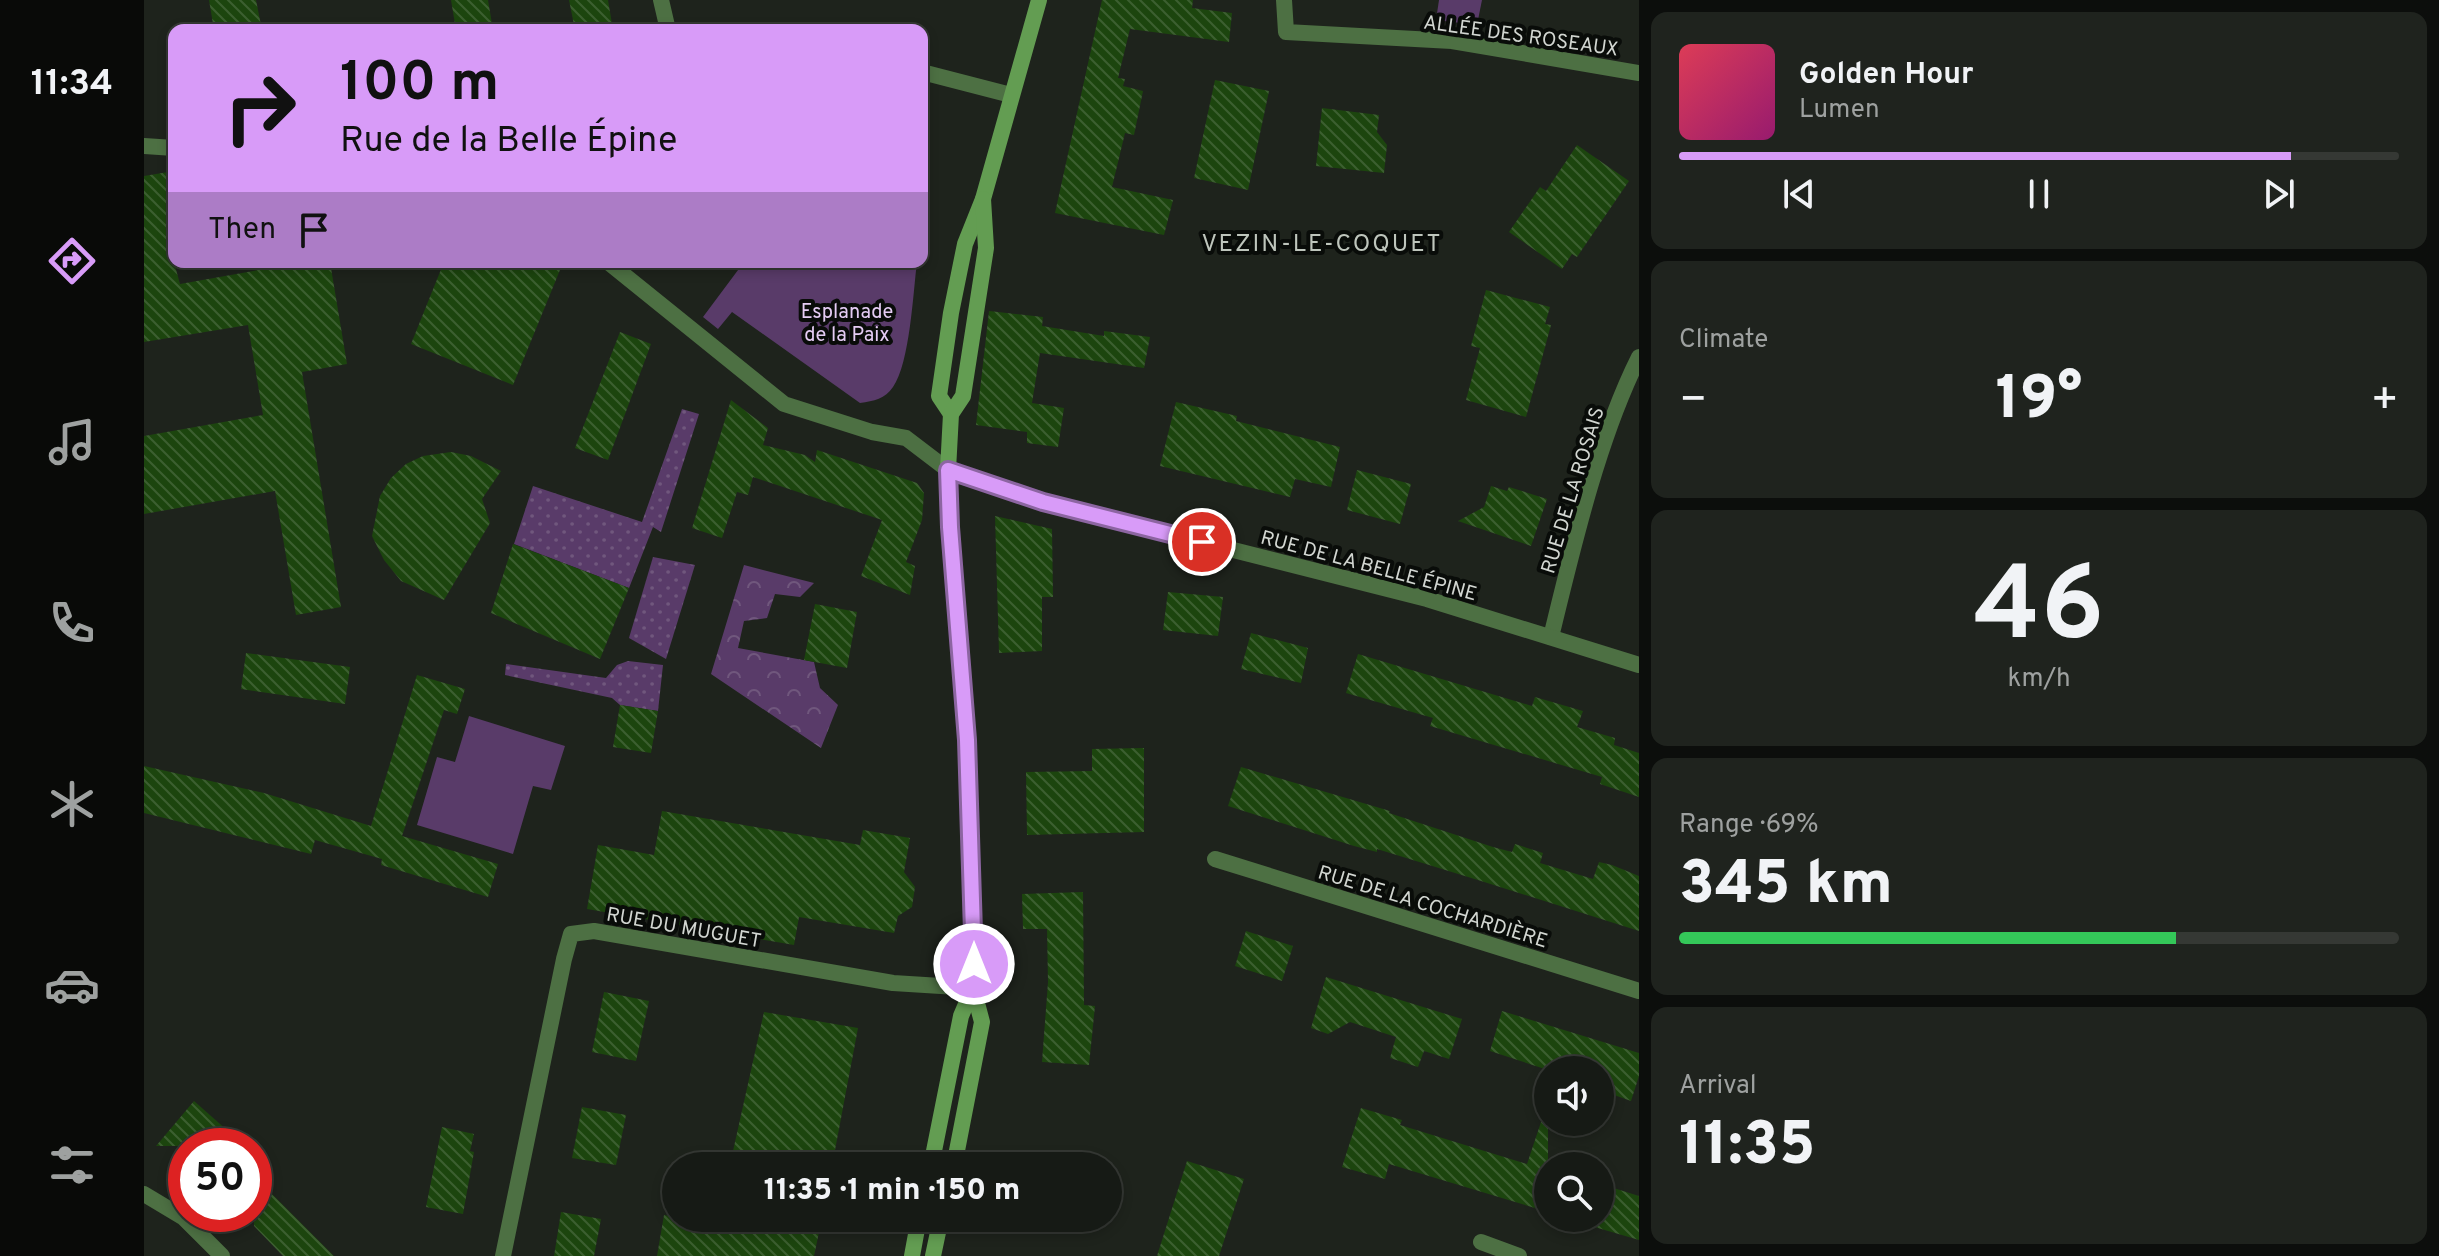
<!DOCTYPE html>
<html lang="en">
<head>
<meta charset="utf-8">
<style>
  :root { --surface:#161a15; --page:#1f231e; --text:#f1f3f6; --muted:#9ea1a0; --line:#353834; --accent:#d89bf8 }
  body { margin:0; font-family:Overpass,sans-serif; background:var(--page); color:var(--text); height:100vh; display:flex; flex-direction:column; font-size:30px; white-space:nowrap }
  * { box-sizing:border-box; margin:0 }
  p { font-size:26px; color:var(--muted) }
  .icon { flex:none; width:44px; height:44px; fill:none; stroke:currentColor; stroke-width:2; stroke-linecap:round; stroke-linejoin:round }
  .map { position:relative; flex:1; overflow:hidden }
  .sheet { display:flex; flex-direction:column; gap:12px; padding:12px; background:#0c0e0c; width:800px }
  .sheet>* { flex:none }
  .hud { position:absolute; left:24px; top:24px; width:760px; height:244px; border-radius:16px; box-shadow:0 4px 12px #0003,0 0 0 2px var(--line); background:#d89bf8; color:#111; overflow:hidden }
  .buttons { position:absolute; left:1390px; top:1056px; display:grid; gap:16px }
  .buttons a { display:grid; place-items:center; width:80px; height:80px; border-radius:50%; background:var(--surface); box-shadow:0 4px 12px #0003,0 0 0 2px var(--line); font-size:40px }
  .speed { position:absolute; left:24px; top:1128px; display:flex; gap:16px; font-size:40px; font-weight:700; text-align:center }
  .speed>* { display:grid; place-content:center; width:104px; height:104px; border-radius:50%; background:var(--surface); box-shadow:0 4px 12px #0003,0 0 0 2px var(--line); line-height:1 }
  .speed .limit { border:12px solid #d22; background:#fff; color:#111 }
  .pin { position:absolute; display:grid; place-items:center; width:68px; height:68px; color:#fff; margin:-34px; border:4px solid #fff; border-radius:50%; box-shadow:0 2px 8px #0007 }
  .me { position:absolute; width:88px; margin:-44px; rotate:0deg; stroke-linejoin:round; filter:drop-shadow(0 0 6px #0008) }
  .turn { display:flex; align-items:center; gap:28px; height:168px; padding:0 40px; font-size:36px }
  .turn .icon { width:104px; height:104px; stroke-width:2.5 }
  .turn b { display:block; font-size:56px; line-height:68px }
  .then { display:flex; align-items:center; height:76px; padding:0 40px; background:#0003; gap:16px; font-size:30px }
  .big { font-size:60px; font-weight:800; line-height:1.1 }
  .sheet .widget { flex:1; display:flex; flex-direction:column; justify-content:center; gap:12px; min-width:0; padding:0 28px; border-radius:16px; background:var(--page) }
  .sheet .dial { align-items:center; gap:0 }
  .dial b { font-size:104px; line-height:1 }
  .song { display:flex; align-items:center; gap:24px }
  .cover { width:96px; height:96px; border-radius:12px; background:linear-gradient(135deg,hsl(350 70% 55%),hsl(320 70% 35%)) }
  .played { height:8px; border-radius:4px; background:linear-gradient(90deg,var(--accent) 85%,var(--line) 85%) }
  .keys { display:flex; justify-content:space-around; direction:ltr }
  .heat { display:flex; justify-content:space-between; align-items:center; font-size:44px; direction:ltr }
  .charge { height:12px; border-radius:6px; background:linear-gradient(90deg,#34c759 69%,var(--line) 0) }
  .trip { position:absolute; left:518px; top:1152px; width:460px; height:80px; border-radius:40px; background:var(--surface); box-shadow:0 4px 12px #0003,0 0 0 2px var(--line); font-weight:800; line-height:80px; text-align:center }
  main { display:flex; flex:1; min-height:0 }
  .tabs { display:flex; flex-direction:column; width:144px; justify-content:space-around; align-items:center; background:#090a08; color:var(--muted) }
  .tabs .icon { width:56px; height:56px }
  .tabs .on { color:var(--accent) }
  .tabs b { font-size:36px; color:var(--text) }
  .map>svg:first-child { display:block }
  .grass { fill:url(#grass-dots) }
  .forest { fill:url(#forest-crowns) }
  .park { fill:#593b69 }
  .building { fill:url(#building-back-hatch) }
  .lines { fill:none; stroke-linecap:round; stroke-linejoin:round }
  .minor { stroke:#4d7043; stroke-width:16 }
  .tertiary { stroke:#4d7043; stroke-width:16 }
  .secondary { stroke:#639d52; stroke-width:16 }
  .route-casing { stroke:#8c65a1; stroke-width:20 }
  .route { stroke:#d89bf8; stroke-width:14 }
  .labels { text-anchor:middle; stroke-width:8; stroke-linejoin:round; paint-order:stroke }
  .street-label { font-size:20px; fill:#d2d6d1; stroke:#090c09 }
  .park-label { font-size:20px; fill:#e5ccf4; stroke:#090c09 }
  .quarter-label { font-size:24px; letter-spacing:2px; fill:#bec5bc; stroke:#090c09 }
</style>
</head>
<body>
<main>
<nav class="tabs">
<b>11:34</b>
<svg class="icon on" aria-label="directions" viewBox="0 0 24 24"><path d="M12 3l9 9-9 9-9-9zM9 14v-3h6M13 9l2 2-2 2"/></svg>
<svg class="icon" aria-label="music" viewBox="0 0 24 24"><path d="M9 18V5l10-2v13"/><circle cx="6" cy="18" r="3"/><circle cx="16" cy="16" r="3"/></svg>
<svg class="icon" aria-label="phone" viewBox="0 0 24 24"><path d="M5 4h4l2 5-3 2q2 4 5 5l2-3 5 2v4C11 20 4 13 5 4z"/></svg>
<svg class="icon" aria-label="climate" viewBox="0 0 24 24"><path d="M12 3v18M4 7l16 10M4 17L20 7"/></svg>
<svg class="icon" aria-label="car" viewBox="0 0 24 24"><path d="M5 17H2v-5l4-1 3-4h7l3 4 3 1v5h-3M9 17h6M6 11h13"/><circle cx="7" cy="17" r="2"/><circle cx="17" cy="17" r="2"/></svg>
<svg class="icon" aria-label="filters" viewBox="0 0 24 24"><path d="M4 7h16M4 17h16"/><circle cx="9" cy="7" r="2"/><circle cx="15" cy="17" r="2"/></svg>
</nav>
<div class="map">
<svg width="1495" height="1256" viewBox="0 0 1495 1256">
  <defs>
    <pattern id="grass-dots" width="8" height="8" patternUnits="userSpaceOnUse" patternTransform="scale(2)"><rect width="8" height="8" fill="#593b69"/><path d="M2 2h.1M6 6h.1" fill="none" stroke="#70577d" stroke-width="1.8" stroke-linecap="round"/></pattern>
    <pattern id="forest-crowns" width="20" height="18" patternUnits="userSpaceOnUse" patternTransform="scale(2)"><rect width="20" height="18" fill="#593b69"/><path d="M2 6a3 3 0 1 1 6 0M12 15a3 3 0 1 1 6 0" fill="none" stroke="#70577d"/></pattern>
    <pattern id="building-back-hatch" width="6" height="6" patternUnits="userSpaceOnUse" patternTransform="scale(2)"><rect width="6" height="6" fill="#1c450e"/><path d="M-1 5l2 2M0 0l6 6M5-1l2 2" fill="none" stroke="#3c5f30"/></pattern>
  </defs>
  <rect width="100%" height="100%" fill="#1e231c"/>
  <g class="grass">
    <polygon points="538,409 555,414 517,532 509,527 485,588 370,544 389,486 498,522"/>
    <polygon points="509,557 551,565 522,659 485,638"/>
    <polygon points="484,661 519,665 514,711 476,705 468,698 361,675 362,664 462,678 473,665"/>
  </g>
  <polygon class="forest" points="600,565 670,583 656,597 631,594 623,618 600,621 594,648 670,662 676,688 694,705 677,748 567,674"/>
  <g class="park">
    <polygon points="1295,0 1338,0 1333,25 1292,20"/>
    <path d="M600,262H773C769,293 766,363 749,387C741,399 730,401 716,403L588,312L574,329L559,317Z"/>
    <polygon points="325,716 421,746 407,790 389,786 369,854 273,825 293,757 311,762"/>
  </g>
  <g class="building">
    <polygon points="65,0 112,0 117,25 70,30"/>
    <polygon points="307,0 344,0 349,30 312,30"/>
    <polygon points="425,0 464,0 469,30 431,30"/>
    <polygon points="958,0 1049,0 1048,8 1088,13 1085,42 986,29 974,78 981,79 979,86 999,91 990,135 981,133 968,187 1029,200 1020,235 911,213"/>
    <polygon points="1071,80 1125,91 1104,190 1050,178"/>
    <polygon points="1178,108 1235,115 1233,132 1243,145 1240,173 1172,166"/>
    <polygon points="1433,145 1485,181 1433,257 1428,254 1418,269 1365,232 1396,187 1402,191"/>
    <polygon points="30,171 30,262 36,284 159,262 186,262 203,364 158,372 197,607 152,615 131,491 0,514 0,436 119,415 104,325 0,342 0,176"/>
    <polygon points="300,262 396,262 416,270 369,385 267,344"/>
    <polygon points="1342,290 1406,307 1401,324 1407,325 1382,417 1322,400 1336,348 1327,346"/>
    <polygon points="845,311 899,317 898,326 960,336 960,331 1006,337 1000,368 896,353 888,403 920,408 914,447 883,443 883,432 832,425"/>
    <polygon points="476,332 507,344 464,460 431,448"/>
    <polygon points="587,400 624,428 619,445 661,455 671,462 673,450 773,483 780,493 778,520 762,562 771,566 766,595 717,576 738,520 609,477 604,495 593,492 578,538 548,528"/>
    <polygon points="1032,402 1093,416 1092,421 1196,447 1187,487 1151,479 1146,497 1016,466"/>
    <polygon points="307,452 327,456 357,471 338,499 346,523 300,600 257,581 240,560 228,536 236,496 247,478 262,464 279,456"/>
    <polygon points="1213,470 1267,484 1256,524 1203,510"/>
    <polygon points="1347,486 1363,491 1365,487 1403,499 1387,546 1314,521 1340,507"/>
    <polygon points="851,516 908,529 909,597 898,597 898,651 855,653"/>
    <polygon points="369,544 485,588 456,659 347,613"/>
    <polygon points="1024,592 1079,597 1074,636 1019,630"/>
    <polygon points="671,604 713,612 703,668 660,660"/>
    <polygon points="1107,633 1164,648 1157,683 1097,669"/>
    <polygon points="102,653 206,667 201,704 97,689"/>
    <polygon points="1214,654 1388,706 1391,697 1439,711 1433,727 1471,738 1470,745 1495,753 1495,797 1456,784 1458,777 1286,726 1289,718 1202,693"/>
    <polygon points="273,675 321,689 313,714 300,710 258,836 354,864 344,897 237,865 238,859 171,840 167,854 0,813 0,766 120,793 227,826"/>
    <polygon points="476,705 514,711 507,753 469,747"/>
    <polygon points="1000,748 1000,832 883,835 882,772 948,771 948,749"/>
    <polygon points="1097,767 1246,811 1245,813 1349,847 1368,852 1371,844 1399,853 1396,863 1449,879 1455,862 1468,865 1495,876 1495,931 1337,881 1233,849 1233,852 1210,846 1084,806"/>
    <polygon points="518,811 716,845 719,830 766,838 760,872 771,887 768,907 754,916 750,933 655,917 650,945 443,909 454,845 510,855"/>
    <polygon points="939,892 940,1005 951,1006 945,1065 898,1062 904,982 903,929 879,929 878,894"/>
    <polygon points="1102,931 1149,946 1138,981 1091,966"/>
    <polygon points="1182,977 1318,1019 1305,1059 1280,1051 1274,1067 1246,1058 1252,1037 1206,1022 1184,1034 1167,1028"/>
    <polygon points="460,992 505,1001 492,1061 448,1052"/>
    <polygon points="1358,1011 1495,1053 1495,1076 1487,1101 1456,1090 1456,1070 1404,1070 1346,1051"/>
    <polygon points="620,1012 714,1028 688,1166 618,1166 587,1160"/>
    <polygon points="50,1101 101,1146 12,1146"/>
    <polygon points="438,1107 482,1115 472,1165 428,1158"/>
    <polygon points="1217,1108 1258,1120 1256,1125 1383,1164 1399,1116 1404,1117 1404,1212 1245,1164 1241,1179 1198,1167"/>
    <polygon points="298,1127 330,1134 326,1151 330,1152 319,1214 282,1207"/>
    <polygon points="1043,1161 1100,1179 1075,1256 1013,1256"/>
    <polygon points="110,1176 190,1256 139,1256 110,1226"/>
    <polygon points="1460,1185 1495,1196 1495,1240 1447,1226 1450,1218 1456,1218 1456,1197"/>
    <polygon points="417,1212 457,1219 450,1256 410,1256"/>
    <polygon points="520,1215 575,1225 576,1218 678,1218 670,1256 513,1256"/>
  </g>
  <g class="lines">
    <g class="minor">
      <polyline points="517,0 524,30"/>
      <polyline points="1140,0 1142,32 1308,41 1495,73"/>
      <path d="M1407,637C1429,547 1454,439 1495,357"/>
      <polyline points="1071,859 1495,991"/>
      <polyline points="0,1194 40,1218 78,1256"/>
      <polyline points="1337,1242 1375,1256"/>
      <polyline points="359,1256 420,959 427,934 450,931 749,983 829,988"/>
    </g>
    <g class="tertiary">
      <polyline points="778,72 867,95"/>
      <polyline points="0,146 30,148"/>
      <polyline points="464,262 640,404 728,432 762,438 804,470 899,502 1283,599 1495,665"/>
    </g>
    <g class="secondary">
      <polyline points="807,414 795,396 807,313 821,244 839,199 895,0"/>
      <polyline points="787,1166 817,1016 829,988"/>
      <polyline points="810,1166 838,1022 829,988 830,939 823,740 806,527 804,470 807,414 819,396 842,248 839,199"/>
      <polyline points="768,1256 775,1218"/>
      <polyline points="789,1256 797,1218"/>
    </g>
  </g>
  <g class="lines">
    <defs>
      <polyline id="route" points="830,964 823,740 806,527 804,470 899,502 1058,542"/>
    </defs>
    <use href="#route" class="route-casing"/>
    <use href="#route" class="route"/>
  </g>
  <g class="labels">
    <g class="street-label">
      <text transform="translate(1377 35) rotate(8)" y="7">ALLÉE DES ROSEAUX</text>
      <text transform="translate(1428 490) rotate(-73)" y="7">RUE DE LA ROSAIS</text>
      <text transform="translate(1225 565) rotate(15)" y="7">RUE DE LA BELLE ÉPINE</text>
      <text transform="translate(1289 906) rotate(17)" y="7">RUE DE LA COCHARDIÈRE</text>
      <text transform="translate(540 927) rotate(10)" y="7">RUE DU MUGUET</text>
    </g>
    <g class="park-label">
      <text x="703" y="318">Esplanade<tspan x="703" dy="23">de la Paix</tspan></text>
    </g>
    <g class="quarter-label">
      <text x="1178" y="251">VEZIN-LE-COQUET</text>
    </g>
  </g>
</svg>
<div class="buttons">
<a><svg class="icon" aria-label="sound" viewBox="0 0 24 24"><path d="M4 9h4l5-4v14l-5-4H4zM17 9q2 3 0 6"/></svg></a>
<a><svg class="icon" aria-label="search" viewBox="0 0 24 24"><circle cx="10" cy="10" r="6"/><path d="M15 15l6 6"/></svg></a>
</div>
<div class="speed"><div class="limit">50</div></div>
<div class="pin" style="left:1058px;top:542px;background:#d93025"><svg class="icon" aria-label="arrive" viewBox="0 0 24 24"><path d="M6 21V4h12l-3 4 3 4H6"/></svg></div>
<svg class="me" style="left:830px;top:964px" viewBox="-20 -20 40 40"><circle r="17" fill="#d89bf8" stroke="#fff" stroke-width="3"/><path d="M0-11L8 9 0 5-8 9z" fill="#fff"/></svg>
<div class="trip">11:35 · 1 min · 150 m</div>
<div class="hud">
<div class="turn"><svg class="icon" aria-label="right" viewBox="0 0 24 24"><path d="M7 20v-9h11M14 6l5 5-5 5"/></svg><div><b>100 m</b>Rue de la Belle Épine</div></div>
<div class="then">Then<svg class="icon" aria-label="arrive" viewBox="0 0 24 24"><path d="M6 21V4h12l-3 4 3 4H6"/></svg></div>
</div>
</div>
<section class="sheet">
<div class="widget">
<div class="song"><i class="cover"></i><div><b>Golden Hour</b><p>Lumen</p></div></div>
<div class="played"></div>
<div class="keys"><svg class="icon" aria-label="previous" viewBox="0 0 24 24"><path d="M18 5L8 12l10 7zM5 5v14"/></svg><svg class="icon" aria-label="pause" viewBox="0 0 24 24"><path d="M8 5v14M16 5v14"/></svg><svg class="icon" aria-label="next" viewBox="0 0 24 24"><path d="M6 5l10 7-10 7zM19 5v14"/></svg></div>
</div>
<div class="widget"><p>Climate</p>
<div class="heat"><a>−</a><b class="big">19°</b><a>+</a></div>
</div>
<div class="widget dial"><b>46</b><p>km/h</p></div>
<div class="widget"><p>Range · 69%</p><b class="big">345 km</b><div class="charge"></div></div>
<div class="widget"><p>Arrival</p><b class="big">11:35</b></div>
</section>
</main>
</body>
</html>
